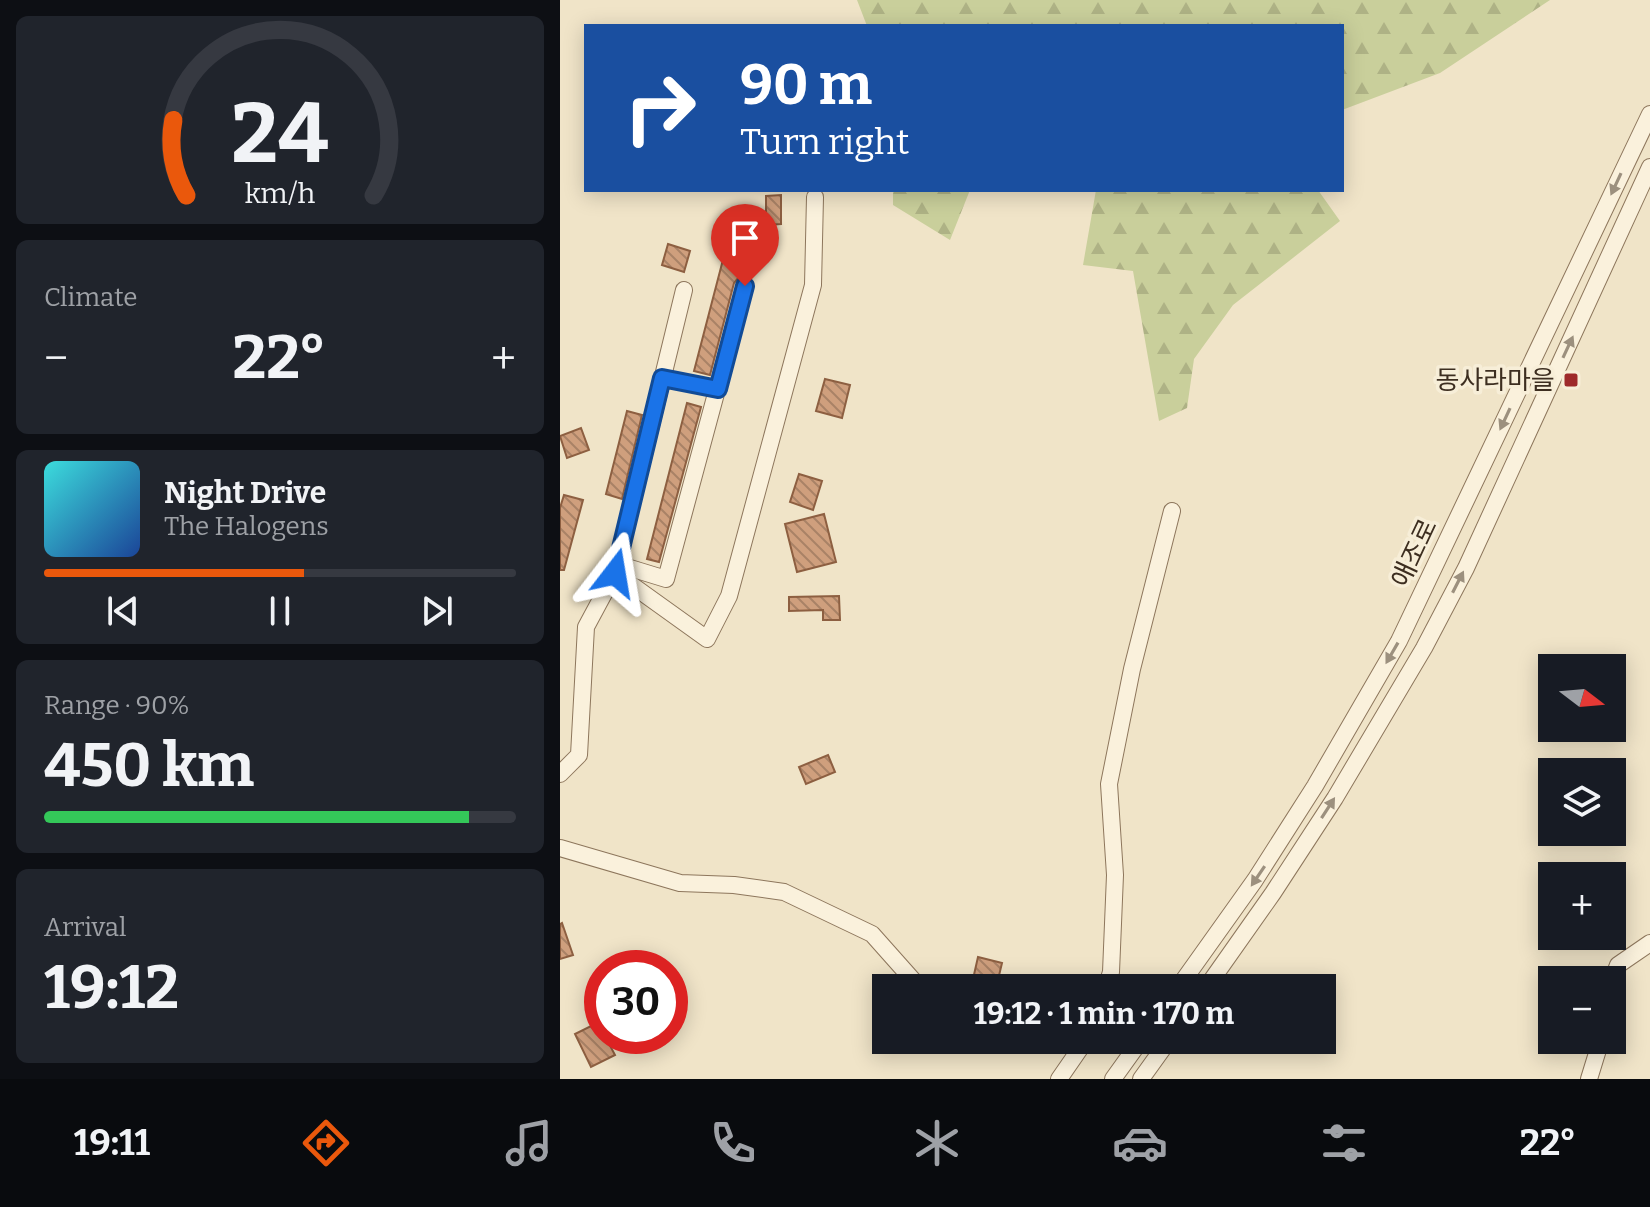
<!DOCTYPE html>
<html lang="en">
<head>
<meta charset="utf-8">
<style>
  :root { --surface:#171b24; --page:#20242c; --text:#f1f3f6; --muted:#9ea1a6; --line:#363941; --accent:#ea580c }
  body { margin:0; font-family:Bitter,"Noto Sans KR",serif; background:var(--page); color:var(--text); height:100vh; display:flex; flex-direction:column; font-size:30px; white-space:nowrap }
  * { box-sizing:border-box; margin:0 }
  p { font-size:26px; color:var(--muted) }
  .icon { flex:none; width:44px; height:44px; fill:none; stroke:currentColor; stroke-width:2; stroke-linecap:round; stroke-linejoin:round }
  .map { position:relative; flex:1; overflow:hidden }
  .drawer { display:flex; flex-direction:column; gap:16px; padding:16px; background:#0d0f14; width:560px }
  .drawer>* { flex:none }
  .top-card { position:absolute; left:24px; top:24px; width:760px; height:168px; border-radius:0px; box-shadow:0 4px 20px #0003; background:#1a4fa0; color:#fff; overflow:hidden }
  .needle { width:52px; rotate:106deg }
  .controls { position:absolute; left:978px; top:654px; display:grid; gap:16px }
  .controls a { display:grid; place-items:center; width:88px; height:88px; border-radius:0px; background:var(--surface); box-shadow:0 4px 20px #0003; font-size:40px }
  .speed { position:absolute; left:24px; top:950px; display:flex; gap:16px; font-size:40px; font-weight:700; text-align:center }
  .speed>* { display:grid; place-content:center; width:104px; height:104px; border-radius:50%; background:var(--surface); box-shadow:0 4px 20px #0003; line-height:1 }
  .speed .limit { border:12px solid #d22; background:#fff; color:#111 }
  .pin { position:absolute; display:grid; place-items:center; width:68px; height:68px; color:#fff; margin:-82px -34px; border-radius:50% 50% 50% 0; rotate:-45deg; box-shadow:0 0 8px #0007 }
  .pin .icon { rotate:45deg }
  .me { position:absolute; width:88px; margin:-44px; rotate:14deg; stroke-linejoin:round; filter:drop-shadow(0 0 6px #0008) }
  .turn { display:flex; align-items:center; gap:28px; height:168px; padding:0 24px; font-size:36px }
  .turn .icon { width:104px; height:104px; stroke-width:2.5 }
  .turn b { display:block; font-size:56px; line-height:68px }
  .big { font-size:60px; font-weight:700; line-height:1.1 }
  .drawer .card { flex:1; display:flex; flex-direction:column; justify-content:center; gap:12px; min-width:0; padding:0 28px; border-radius:12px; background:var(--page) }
  .drawer .dial { align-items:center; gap:0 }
  .dial svg { height:208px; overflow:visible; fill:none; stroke:var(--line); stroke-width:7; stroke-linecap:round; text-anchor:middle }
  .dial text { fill:var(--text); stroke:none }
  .song { display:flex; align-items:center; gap:24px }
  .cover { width:96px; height:96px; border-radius:12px; background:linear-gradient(135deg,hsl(180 70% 55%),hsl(220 70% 35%)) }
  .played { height:8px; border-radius:4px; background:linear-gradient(90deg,var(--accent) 55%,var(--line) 55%) }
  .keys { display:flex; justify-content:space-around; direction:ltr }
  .heat { display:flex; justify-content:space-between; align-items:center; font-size:44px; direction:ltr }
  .charge { height:12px; border-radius:6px; background:linear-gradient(90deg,#34c759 90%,var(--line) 0) }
  .trip { position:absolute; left:312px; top:974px; width:464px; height:80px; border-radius:0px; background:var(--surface); box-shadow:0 4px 20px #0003; font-weight:700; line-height:80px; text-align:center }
  .menu { display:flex; height:128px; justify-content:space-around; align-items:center; background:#090b0e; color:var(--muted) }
  .menu .icon { width:56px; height:56px }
  .menu .current { color:var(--accent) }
  .menu b { font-size:36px; color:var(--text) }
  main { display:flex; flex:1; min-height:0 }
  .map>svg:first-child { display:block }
  .forest { fill:url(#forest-firs) }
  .building { fill:url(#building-back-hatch); stroke:#8d5f41; stroke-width:2 }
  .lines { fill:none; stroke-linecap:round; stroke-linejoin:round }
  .minor-casing { stroke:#8d765c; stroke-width:18 }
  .minor { stroke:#faf1dc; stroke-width:16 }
  .oneway { fill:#9c907e }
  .route-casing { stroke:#114b97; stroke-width:20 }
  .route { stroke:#1a73e8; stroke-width:14 }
  .poi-dot { fill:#9e2a2b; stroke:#f7eed8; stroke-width:3 }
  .labels { text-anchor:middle; stroke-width:7; stroke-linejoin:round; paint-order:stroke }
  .poi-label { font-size:26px; fill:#3d2e20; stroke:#f7eed8; text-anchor:end }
  .street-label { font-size:26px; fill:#3d2e20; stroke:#f7eed8 }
</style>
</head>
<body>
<main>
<section class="drawer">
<div class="card dial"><svg viewBox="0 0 100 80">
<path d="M14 69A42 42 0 1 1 86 69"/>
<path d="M14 69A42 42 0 0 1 9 40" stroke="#ea580c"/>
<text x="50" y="56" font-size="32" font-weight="700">24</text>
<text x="50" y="72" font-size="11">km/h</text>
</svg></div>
<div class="card"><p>Climate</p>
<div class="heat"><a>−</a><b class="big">22°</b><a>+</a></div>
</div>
<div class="card">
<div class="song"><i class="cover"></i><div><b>Night Drive</b><p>The Halogens</p></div></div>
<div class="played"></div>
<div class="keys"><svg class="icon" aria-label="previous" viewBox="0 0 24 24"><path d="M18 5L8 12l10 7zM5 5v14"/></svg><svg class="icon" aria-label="pause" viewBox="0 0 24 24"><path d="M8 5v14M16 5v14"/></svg><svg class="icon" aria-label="next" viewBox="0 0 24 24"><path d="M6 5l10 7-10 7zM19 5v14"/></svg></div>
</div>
<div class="card"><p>Range · 90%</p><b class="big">450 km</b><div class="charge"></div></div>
<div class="card"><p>Arrival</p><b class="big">19:12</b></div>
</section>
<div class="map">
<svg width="1090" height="1079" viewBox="0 0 1090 1079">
  <defs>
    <pattern id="forest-firs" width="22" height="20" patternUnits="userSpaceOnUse" patternTransform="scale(2)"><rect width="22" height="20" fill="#c9cf9b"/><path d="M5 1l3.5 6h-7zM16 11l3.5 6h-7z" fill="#aeb285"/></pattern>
    <pattern id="building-back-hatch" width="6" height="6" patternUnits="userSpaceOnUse" patternTransform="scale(2)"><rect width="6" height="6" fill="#cf9f7d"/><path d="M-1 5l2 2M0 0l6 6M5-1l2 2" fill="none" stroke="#a98266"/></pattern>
  </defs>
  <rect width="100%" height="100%" fill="#f0e4c8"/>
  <g class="forest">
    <polygon points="297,0 990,0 880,73 782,110 782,26 307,26"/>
    <polygon points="333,190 410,190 390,240 333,205"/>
    <polygon points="536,190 758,190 780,221 673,305 634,359 627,408 599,421 573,271 523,265"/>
  </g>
  <g class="building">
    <polygon points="221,195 221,224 206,225 206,196"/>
    <polygon points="108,244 130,251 124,272 102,265"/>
    <polygon points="165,252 185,257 180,276 174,283 150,375 134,371"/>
    <polygon points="265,379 290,385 282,418 256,411"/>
    <polygon points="127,403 141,407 99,562 87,559"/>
    <polygon points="67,411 82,415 62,499 46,494"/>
    <polygon points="21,428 29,450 7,458 0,436"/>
    <polygon points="239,474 262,481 253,510 230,502"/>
    <polygon points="4,495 23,500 4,570 0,570 0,508"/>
    <polygon points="264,514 276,562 237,572 225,524"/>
    <polygon points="279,596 280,620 263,620 263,610 229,611 229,597"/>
    <polygon points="268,755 275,772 246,784 239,767"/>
    <polygon points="2,923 13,955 0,959 0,924"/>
    <polygon points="418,957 442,963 436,988 411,988"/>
    <polygon points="39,1022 42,1029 42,1036 45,1036 55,1055 31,1067 15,1034"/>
  </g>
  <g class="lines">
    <defs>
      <g id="minor">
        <polyline points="102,378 158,389"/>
        <polyline points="57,564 106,579 185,286"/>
        <polyline points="55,573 147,639 169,596 253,285 255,197"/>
        <polyline points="0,774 19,755 26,627 55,573 124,290"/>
        <polyline points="0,848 120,883 174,885 224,892 312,934 360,988"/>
        <polyline points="1052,981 1058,965 1090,943"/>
        <polyline points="546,988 551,972 555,875 549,784 572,669 612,511"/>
        <polyline points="618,988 695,880 755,786 839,641 1090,114"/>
        <polyline points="646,988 713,893 775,798 864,648 906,568 1090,167"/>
        <polyline points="499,1079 526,1040"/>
        <polyline points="553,1079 581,1040"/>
        <polyline points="581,1079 609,1040"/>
        <polyline points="1029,1079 1041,1040"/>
      </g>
    </defs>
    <use href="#minor" class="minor-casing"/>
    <use href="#minor" class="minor"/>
  </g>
  <defs><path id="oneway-solid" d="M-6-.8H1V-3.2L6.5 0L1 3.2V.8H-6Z" transform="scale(2)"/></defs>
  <g class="oneway">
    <use href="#oneway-solid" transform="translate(1056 184) rotate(115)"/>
    <use href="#oneway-solid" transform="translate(1008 347) rotate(-65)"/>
    <use href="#oneway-solid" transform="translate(945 419) rotate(115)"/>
    <use href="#oneway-solid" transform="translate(898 582) rotate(-63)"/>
    <use href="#oneway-solid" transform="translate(832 653) rotate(120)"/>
    <use href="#oneway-solid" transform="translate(768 808) rotate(-57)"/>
    <use href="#oneway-solid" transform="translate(698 876) rotate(124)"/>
  </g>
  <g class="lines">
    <defs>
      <polyline id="route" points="55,573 102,378 158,389 185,286"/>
    </defs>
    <use href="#route" class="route-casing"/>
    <use href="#route" class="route"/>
  </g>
  <rect class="poi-dot" x="1003" y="372" width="16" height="16" rx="4"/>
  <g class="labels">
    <g class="poi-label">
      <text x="995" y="389">동사라마을</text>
    </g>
    <g class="street-label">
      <text transform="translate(854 553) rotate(-65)" y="9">애조로</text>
    </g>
  </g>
</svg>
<div class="controls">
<a><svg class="needle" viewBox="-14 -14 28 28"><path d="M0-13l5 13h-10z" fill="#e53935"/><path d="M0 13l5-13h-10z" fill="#9ea1a6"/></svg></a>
<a><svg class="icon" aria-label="layers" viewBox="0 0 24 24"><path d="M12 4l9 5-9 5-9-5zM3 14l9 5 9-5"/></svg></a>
<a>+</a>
<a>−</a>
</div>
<div class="speed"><div class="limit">30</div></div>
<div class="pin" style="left:185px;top:286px;background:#d93025"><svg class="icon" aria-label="arrive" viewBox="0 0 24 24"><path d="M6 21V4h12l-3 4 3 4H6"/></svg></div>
<svg class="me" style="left:55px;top:573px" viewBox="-20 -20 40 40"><path d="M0-17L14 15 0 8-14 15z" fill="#1a73e8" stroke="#fff" stroke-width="4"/></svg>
<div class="trip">19:12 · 1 min · 170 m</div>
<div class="top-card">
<div class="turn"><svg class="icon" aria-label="right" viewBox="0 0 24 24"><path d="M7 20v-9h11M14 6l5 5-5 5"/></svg><div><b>90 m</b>Turn right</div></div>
</div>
</div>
</main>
<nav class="menu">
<b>19:11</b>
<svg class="icon current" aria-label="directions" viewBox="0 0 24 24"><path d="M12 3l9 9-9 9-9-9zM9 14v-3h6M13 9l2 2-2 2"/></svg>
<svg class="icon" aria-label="music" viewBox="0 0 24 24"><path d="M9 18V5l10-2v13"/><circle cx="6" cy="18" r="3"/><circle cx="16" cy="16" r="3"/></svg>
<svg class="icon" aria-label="phone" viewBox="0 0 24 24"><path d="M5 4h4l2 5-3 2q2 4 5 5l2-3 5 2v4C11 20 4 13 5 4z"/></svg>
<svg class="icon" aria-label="climate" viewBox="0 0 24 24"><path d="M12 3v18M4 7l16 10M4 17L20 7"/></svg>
<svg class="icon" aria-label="car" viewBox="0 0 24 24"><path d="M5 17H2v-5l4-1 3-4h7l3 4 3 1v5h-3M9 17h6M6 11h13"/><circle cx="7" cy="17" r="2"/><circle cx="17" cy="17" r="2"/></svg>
<svg class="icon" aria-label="filters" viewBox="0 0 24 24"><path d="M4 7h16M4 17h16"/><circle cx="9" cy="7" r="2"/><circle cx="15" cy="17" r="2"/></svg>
<b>22°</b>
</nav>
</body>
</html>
